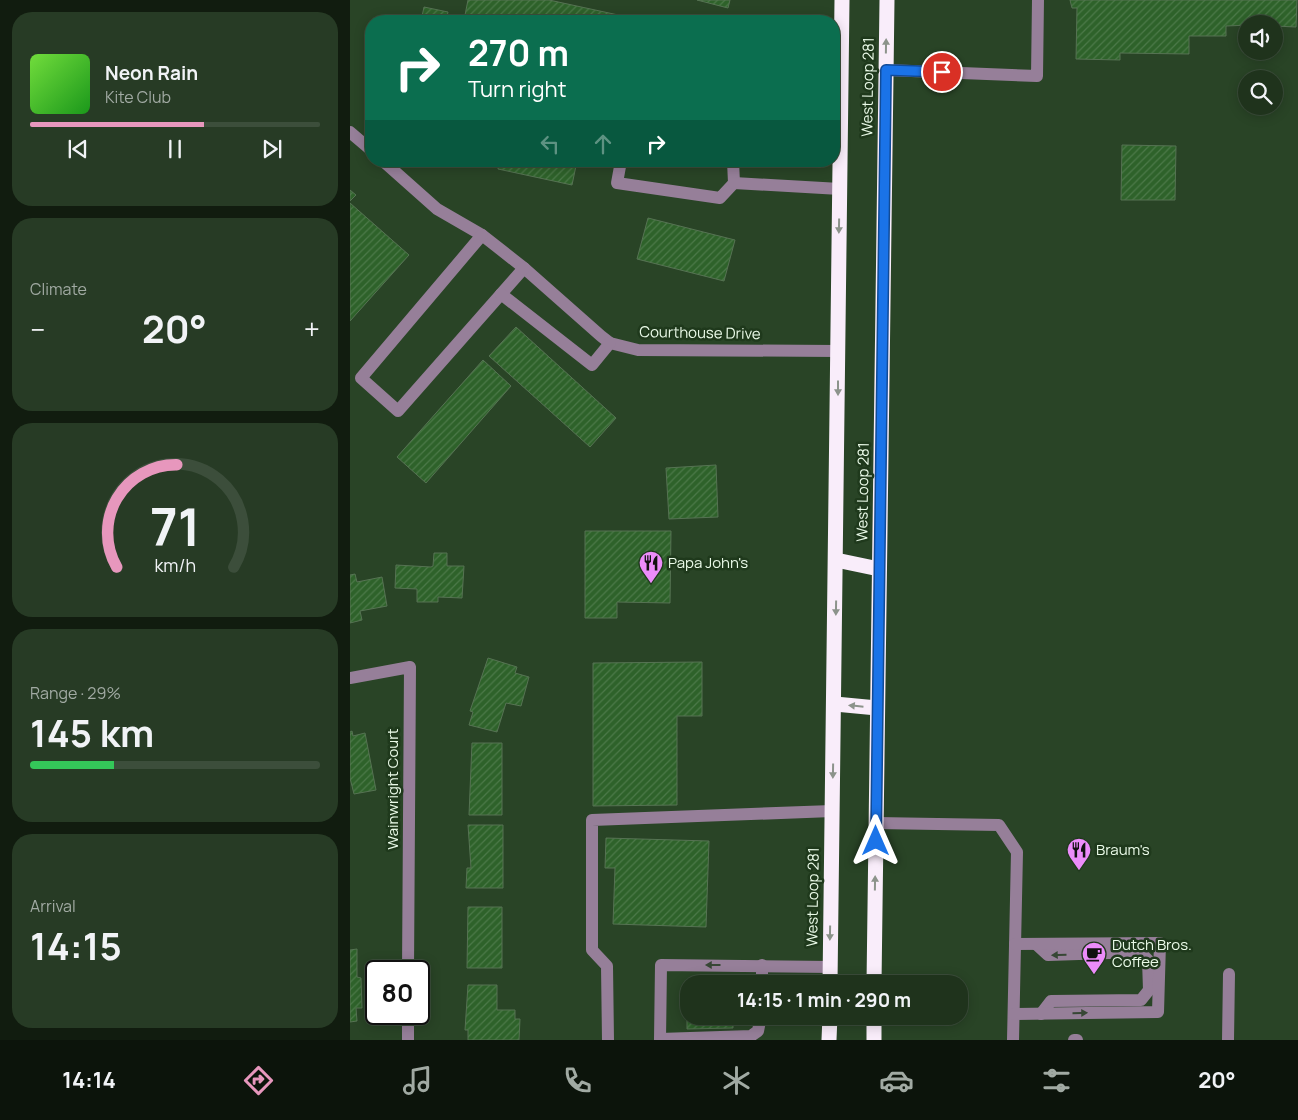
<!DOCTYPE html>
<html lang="en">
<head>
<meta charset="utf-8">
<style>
  :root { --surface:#1f331c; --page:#273b25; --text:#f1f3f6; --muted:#a1aaa3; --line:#3c4e3b; --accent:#e797bd }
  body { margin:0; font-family:Manrope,sans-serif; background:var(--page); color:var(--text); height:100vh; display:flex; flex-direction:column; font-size:19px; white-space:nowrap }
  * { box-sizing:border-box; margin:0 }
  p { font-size:16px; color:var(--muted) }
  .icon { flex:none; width:28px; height:28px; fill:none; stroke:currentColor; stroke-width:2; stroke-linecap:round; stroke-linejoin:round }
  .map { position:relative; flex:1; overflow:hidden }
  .drawer { display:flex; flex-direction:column; gap:12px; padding:12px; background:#111c0f; width:350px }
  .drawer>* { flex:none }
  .guide { position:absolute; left:15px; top:15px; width:475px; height:152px; border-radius:20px; box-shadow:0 2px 12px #0003,0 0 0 1px var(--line); background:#0b6e4f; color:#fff; overflow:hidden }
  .fabs { position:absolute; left:888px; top:15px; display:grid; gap:10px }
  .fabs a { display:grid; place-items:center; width:45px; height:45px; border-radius:50%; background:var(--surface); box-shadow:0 2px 12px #0003,0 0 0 1px var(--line); font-size:25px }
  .speed { position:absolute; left:15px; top:960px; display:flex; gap:10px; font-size:25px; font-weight:700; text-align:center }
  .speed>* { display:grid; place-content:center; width:65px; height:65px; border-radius:50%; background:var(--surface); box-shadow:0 2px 12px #0003,0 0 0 1px var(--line); line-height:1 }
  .speed .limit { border:2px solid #111; border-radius:8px; background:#fff; color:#111 }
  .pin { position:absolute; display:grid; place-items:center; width:42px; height:42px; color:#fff; margin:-21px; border:2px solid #fff; border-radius:50%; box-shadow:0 1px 5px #0007 }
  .me { position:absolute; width:55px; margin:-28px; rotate:0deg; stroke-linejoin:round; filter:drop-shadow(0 0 4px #0008) }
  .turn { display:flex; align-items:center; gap:18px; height:105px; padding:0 20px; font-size:22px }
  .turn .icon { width:65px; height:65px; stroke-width:2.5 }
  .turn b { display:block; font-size:35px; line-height:42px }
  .lanes { display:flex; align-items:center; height:48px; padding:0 20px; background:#0003; justify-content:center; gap:25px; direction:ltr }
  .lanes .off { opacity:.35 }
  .big { font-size:38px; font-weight:700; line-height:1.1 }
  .drawer .tile { flex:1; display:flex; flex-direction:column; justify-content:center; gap:8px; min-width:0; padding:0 18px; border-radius:20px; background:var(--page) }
  .drawer .dial { align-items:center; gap:0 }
  .dial svg { height:130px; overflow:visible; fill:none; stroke:var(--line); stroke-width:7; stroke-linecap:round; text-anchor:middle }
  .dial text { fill:var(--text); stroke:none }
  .song { display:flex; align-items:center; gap:15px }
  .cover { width:60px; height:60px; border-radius:8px; background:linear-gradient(135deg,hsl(100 70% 55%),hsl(120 70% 35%)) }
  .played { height:5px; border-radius:2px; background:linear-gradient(90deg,var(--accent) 60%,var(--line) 60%) }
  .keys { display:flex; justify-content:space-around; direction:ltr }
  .heat { display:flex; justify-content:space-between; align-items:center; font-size:28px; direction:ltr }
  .charge { height:8px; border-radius:4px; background:linear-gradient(90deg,#34c759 29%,var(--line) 0) }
  .trip { position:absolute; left:330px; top:975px; width:288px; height:50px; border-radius:20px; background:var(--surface); box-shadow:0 2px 12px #0003,0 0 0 1px var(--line); font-weight:700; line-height:50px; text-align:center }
  .dock { display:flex; height:80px; justify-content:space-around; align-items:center; background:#0c140b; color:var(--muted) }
  .dock .icon { width:35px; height:35px }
  .dock .current { color:var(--accent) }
  .dock b { font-size:22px; color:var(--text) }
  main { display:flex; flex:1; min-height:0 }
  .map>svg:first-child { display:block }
  .building { fill:url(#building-hatch); stroke:#567353 }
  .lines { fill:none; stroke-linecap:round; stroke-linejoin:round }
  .minor { stroke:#967f99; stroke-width:12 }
  .highway { stroke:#f9edfa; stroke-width:15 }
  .oneway { fill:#8c938b }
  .oneway2 { fill:#374735 }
  .route-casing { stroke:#114b97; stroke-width:12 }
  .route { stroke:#1a73e8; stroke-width:9 }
  .labels { text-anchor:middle; stroke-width:5; stroke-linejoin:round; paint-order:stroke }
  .street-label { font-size:15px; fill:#eafae8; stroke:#1f391c }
  .poi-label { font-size:15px; fill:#eafae8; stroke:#1f391c; text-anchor:start }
</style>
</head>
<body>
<main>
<section class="drawer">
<div class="tile">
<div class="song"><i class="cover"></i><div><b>Neon Rain</b><p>Kite Club</p></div></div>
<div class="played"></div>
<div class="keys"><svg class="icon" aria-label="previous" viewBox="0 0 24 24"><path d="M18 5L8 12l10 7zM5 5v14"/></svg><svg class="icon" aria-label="pause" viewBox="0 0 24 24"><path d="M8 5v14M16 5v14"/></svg><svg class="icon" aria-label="next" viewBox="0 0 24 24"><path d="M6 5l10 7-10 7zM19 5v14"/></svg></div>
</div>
<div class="tile"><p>Climate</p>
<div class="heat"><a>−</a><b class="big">20°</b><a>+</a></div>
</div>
<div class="tile dial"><svg viewBox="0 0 100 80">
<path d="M14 69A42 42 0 1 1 86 69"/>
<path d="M14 69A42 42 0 0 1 51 6" stroke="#e797bd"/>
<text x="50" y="56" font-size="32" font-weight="700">71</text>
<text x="50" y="72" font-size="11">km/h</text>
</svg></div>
<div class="tile"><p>Range · 29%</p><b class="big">145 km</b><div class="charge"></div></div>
<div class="tile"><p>Arrival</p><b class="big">14:15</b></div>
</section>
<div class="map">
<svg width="948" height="1040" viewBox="0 0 948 1040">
  <defs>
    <pattern id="building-hatch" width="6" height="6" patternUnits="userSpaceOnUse" patternTransform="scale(1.25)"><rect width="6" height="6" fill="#2e622a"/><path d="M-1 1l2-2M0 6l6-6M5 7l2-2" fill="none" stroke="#4c7949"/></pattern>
  </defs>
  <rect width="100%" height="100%" fill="#294426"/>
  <g class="building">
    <polygon points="118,0 199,0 296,21 120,21 114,20"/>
    <polygon points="347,0 380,0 378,8"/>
    <polygon points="720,0 947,0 946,27 924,26 924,24 876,26 876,36 839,36 839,54 770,53 770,60 726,59 727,8 722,8"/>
    <polygon points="74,7 98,12 96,21 71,21"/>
    <polygon points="772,145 826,146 825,200 771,200"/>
    <polygon points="149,161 227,161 222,185 148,169"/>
    <polygon points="0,190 6,195 0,201"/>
    <polygon points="0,203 59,255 0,321"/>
    <polygon points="298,218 385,240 374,281 287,259"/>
    <polygon points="166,327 266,418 240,447 139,356"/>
    <polygon points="133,360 161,386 76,483 47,457"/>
    <polygon points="366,465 368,517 319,519 316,468"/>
    <polygon points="235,531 321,531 320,603 267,602 267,618 235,618"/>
    <polygon points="84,553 97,553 97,566 114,566 112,598 88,597 88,602 67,602 67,589 45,588 46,565 81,567 83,566"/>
    <polygon points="5,574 7,582 32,577 37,606 10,611 12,620 0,623 0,575"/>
    <polygon points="138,658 167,667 165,673 179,677 171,706 156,703 147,732 119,725 123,712 120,711"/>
    <polygon points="352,662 352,716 327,716 327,805 243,806 243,663"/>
    <polygon points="2,731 3,736 15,733 26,790 4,794 0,778 0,732"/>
    <polygon points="122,743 152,743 152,815 119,815"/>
    <polygon points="118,825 153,825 153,888 116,888 117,868 121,868"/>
    <polygon points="256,838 359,841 356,927 263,924 265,868 255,868"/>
    <polygon points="118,907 152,907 152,968 117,968"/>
    <polygon points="7,949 7,977 11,978 12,1008 6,1008 7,1021 0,1022 0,950"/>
    <polygon points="118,985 147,985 147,1010 165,1010 165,1019 170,1019 169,1040 118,1040 118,1030 115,1030"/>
    <polygon points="337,994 339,1016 383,1016 383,1028 337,1029"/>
  </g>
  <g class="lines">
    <g class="minor">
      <polyline points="536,70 687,76 688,0"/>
      <polyline points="0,132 21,150"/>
      <polyline points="33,161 87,209 132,235 174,268 251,336 260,343 288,350 488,351"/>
      <polyline points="271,161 267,183 370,198 384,183 383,161"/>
      <polyline points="384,183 490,189"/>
      <polyline points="132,235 11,378 48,411 174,268"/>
      <polyline points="151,294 242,365 260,343"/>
      <polyline points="0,678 60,667 58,971"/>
      <polyline points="526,823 649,825 667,852 663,1040"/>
      <polyline points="686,944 698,955 790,952 798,960 799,990 791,1000 701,1001 691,1014"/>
      <polyline points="412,984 412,965"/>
      <polyline points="664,1014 808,1012 810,943 665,944"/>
      <polyline points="310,1039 401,1036 408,1031 411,1016"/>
      <polyline points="58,1040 58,1014"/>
      <polyline points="258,1040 257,966 242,950 242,820 482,811"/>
      <polyline points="310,1040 311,965 480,967"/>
      <polyline points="724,1040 727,1040"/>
      <polyline points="878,1040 879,974"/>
    </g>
    <g class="highway">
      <polyline points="486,560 529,569"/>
      <polyline points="485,704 527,708"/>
      <polyline points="480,984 492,0"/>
      <polyline points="524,984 537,0"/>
      <polyline points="479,1040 480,1016"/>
      <polyline points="524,1040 524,1016"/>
    </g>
  </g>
  <defs><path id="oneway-solid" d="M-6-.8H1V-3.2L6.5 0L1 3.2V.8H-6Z" transform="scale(1.25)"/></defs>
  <g class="oneway">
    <use href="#oneway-solid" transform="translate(536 46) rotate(-89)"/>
    <use href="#oneway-solid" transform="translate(489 226) rotate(91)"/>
    <use href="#oneway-solid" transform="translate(488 388) rotate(90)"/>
    <use href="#oneway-solid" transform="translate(486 608) rotate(91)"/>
    <use href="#oneway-solid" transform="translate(506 706) rotate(-174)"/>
    <use href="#oneway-solid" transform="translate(483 771) rotate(91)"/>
    <use href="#oneway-solid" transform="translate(525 883) rotate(-89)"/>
    <use href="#oneway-solid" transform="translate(480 933) rotate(91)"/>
  </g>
  <g class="oneway2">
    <use href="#oneway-solid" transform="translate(709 955) rotate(178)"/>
    <use href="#oneway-solid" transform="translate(363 965) rotate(180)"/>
    <use href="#oneway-solid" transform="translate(730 1013) rotate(-1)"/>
  </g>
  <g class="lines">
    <defs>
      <polyline id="route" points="526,841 536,70 592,72"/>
    </defs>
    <use href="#route" class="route-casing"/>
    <use href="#route" class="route"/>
  </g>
  <defs>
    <symbol id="restaurant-pin" viewBox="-11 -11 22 30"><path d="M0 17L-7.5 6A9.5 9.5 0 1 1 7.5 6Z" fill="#ec8cfa" stroke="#1f391c"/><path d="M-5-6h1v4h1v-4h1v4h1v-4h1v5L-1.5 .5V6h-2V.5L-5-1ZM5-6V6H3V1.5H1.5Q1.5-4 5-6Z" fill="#111"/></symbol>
    <symbol id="cafe-pin" viewBox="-11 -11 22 30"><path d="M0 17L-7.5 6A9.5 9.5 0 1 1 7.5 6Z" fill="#ec8cfa" stroke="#1f391c"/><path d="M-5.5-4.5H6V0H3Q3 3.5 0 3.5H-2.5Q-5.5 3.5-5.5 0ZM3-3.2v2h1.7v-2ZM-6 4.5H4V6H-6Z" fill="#111"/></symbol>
  </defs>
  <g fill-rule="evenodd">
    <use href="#restaurant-pin" x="287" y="549" width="28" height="38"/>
    <use href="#restaurant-pin" x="715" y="836" width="28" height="38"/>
    <use href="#cafe-pin" x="730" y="940" width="28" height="38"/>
  </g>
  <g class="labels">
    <g class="street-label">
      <text transform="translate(518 87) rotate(-89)" y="5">West Loop 281</text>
      <text transform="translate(350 333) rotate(1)" y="5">Courthouse Drive</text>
      <text transform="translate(513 492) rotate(-89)" y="5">West Loop 281</text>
      <text transform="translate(43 789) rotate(-90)" y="5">Wainwright Court</text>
      <text transform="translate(463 897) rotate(-89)" y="5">West Loop 281</text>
    </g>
    <g class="poi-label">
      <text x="318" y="568">Papa John's</text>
      <text x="746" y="855">Braum's</text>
      <text x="762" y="950">Dutch Bros.<tspan x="762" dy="17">Coffee</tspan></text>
    </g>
  </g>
</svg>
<div class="fabs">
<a><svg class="icon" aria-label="sound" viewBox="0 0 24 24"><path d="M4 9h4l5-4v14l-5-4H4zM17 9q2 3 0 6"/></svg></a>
<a><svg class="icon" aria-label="search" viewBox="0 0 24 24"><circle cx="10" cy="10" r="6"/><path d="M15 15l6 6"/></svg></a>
</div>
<div class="speed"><div class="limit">80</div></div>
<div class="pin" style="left:592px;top:72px;background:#d93025"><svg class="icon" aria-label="arrive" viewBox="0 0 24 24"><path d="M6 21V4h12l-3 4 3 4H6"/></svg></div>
<svg class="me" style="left:526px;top:841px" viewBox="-20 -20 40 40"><path d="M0-17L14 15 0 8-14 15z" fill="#1a73e8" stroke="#fff" stroke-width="4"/></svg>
<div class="trip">14:15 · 1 min · 290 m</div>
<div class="guide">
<div class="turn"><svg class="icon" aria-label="right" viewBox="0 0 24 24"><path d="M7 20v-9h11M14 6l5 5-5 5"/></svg><div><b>270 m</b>Turn right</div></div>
<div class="lanes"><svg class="icon off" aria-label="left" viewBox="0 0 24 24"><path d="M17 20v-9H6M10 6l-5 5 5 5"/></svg><svg class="icon off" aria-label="ahead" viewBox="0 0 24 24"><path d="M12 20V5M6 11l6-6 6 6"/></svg><svg class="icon" aria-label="right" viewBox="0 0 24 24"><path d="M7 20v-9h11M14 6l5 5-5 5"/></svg></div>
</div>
</div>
</main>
<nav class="dock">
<b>14:14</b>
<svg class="icon current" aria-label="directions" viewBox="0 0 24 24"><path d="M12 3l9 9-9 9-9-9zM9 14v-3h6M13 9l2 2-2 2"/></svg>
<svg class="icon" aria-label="music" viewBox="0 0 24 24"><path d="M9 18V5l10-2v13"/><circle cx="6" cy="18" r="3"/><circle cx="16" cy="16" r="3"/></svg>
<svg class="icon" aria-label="phone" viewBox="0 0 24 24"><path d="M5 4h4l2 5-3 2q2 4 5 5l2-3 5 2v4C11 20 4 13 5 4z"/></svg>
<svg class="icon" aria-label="climate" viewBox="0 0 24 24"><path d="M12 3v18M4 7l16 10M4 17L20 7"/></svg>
<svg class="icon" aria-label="car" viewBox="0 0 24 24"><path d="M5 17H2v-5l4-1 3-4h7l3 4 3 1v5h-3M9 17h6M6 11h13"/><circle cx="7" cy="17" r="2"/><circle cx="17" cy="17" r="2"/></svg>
<svg class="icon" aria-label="filters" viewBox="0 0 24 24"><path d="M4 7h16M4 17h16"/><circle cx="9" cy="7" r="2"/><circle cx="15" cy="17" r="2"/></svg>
<b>20°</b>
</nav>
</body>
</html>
